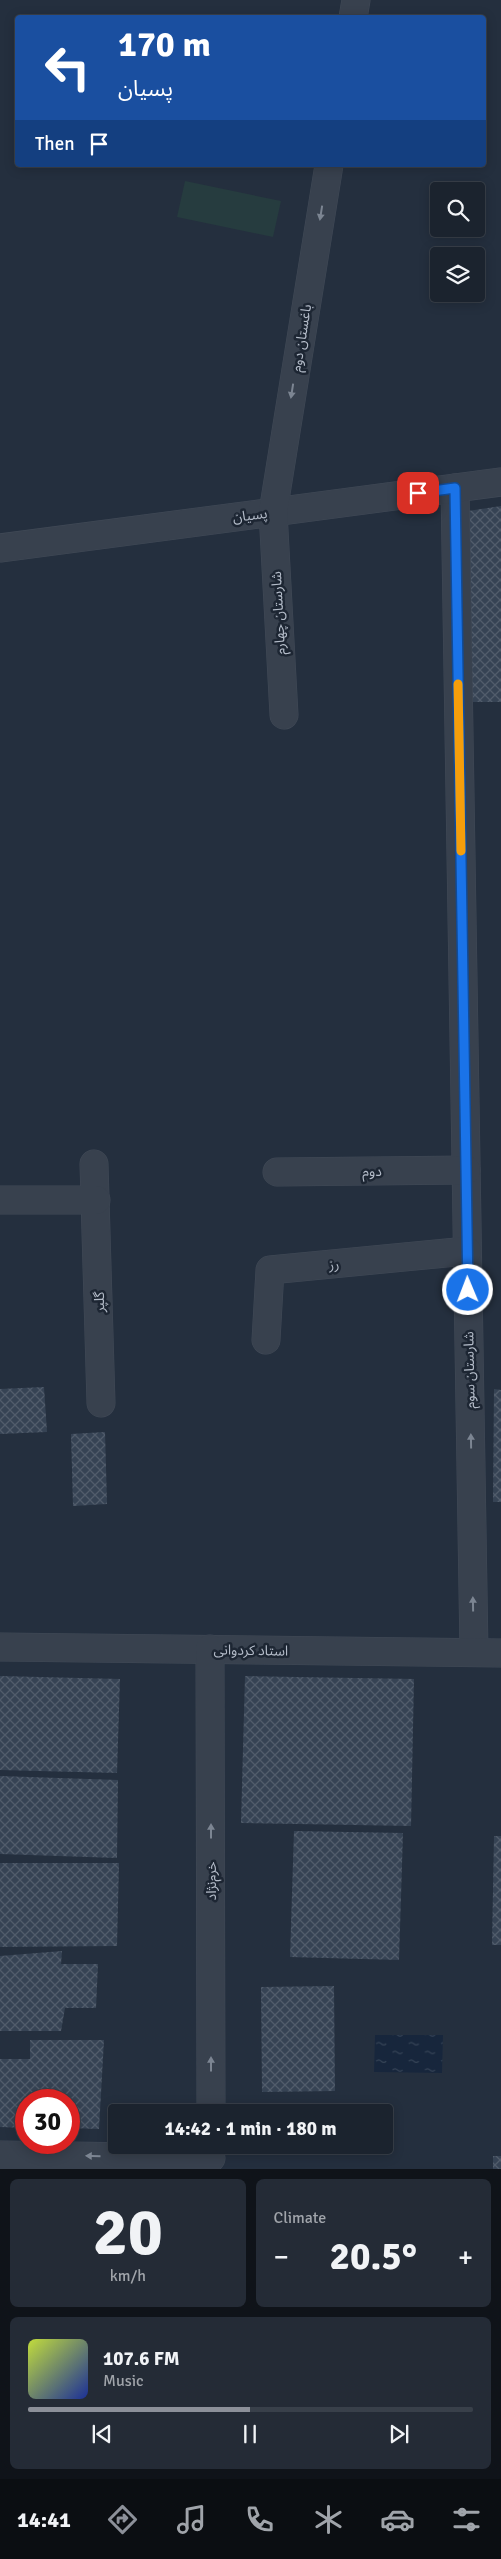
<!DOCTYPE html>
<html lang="en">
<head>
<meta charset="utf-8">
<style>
  :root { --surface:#1b232e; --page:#242b36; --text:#f1f3f6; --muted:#a0a4aa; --line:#39404a; --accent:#8c9099 }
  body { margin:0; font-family:Signika,"Noto Sans Arabic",sans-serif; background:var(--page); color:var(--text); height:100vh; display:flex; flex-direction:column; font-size:19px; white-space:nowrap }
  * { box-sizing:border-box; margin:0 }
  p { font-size:16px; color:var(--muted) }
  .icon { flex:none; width:28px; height:28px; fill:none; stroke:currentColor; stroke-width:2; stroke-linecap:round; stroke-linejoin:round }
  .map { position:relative; height:2169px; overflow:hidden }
  .sheet { display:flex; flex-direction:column; gap:10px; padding:10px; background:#0f1319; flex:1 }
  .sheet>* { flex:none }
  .top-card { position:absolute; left:15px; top:15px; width:471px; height:152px; border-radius:5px; box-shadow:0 2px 12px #0003,0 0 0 1px var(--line); background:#1a4fa0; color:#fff; overflow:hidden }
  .buttons { position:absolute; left:430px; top:182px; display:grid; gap:10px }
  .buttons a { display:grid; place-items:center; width:55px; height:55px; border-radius:5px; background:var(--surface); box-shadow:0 2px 12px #0003,0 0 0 1px var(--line); font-size:25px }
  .speed { position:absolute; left:15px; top:2089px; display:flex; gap:10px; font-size:25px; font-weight:700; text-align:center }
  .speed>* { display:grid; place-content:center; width:65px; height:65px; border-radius:50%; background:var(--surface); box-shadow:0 2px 12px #0003,0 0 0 1px var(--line); line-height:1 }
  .speed .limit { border:8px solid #d22; background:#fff; color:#111 }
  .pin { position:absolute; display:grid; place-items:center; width:42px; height:42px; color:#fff; margin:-21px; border-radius:10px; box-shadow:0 2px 8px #0006 }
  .me { position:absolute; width:55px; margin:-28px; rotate:359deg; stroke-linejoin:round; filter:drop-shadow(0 0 4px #0008) }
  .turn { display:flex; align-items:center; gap:18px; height:105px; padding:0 20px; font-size:22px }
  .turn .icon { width:65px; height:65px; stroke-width:2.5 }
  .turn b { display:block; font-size:35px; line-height:42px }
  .then { display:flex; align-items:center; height:48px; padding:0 20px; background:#0003; gap:10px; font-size:19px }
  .big { font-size:38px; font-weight:700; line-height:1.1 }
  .sheet .card { flex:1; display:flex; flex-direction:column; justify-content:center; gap:8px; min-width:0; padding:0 18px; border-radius:8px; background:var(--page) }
  .sheet .dial { align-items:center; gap:0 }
  .dial b { font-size:65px; line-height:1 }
  .song { display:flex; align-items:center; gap:15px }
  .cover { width:60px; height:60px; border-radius:8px; background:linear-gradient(135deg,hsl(70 70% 55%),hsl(230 70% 35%)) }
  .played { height:5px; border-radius:2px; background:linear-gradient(90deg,var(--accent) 50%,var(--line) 50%) }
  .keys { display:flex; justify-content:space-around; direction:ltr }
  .heat { display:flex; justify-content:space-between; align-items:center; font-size:28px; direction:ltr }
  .sheet .tiles { flex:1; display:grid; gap:10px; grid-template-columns:1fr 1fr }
  .card:last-child { grid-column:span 2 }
  .trip { position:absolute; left:108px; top:2104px; width:285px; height:50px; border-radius:5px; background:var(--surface); box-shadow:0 2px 12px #0003,0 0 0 1px var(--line); font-weight:700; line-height:50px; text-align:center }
  .tabs { display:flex; height:80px; justify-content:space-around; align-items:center; background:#0b0e12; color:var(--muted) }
  .tabs .icon { width:35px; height:35px }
  .tabs .current { color:var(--accent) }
  .tabs b { font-size:22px; color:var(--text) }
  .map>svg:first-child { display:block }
  .grass { fill:#263c3f }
  .water { fill:url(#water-ripples) }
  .building { fill:url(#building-cross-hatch) }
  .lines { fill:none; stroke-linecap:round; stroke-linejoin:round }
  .minor-casing { stroke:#414a57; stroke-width:29 }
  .minor { stroke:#38414e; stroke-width:28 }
  .oneway { fill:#7c8592 }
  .route-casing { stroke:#114b97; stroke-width:12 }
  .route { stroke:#1a73e8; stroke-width:9 }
  .slow { stroke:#f59e0b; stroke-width:9 }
  .labels { text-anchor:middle; stroke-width:5; stroke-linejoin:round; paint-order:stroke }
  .street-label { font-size:14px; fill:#b4bcc9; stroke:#1d2633 }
</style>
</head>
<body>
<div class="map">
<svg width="501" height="2169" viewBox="0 0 501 2169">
  <defs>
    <pattern id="water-ripples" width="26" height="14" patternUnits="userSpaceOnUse" patternTransform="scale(1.25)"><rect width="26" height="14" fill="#17263c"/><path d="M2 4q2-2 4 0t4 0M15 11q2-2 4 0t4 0" fill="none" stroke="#364457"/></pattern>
    <pattern id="building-cross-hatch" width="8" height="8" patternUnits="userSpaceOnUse" patternTransform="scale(1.25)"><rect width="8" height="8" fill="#364354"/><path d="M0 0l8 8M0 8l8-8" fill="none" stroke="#515c6b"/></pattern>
  </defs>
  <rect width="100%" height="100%" fill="#242f3e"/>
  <polygon class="grass" points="185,181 281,201 273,237 177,217"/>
  <polygon class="water" points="375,2035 443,2035 442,2073 374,2072"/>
  <g class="building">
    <polygon points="501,506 501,702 467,702 468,511"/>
    <polygon points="44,1387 47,1432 0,1434 0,1389"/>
    <polygon points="494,1389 501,1390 501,1502 493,1502"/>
    <polygon points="105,1432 107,1504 73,1506 71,1434"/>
    <polygon points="0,1676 120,1679 117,1773 0,1770"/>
    <polygon points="245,1676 414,1679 411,1826 241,1823"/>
    <polygon points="0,1776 118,1780 117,1858 0,1854"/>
    <polygon points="294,1831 403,1833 399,1960 290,1957"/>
    <polygon points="494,1836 501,1836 501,1945 492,1945"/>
    <polygon points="0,1863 119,1863 117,1946 0,1947"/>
    <polygon points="62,1951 61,1964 98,1964 96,2008 65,2008 61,2031 0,2031 0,1956"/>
    <polygon points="334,1986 335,2091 262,2092 261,1987"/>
    <polygon points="30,2040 104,2040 99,2129 69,2128 69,2100 26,2100 26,2128 0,2127 0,2059 30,2059"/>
    <rect x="493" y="2156" width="8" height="13"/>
  </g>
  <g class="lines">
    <defs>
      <g id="minor">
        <polyline points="353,18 356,0"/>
        <polyline points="455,488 474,1652"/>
        <polyline points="0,548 501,482"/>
        <polyline points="284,715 273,512 329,165"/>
        <polyline points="94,1164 101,1403"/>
        <polyline points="277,1172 466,1170"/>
        <polyline points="0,1200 96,1200"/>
        <polyline points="266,1340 270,1270 467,1251"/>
        <polyline points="0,1647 501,1653"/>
        <polyline points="210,1649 211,2112"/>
        <polyline points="0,2155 211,2158"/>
      </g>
    </defs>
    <use href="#minor" class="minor-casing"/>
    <use href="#minor" class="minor"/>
  </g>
  <defs><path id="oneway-solid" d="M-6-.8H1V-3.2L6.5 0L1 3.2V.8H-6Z" transform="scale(1.25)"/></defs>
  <g class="oneway">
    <use href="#oneway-solid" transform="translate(321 213) rotate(99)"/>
    <use href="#oneway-solid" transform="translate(292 391) rotate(99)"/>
    <use href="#oneway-solid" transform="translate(471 1441) rotate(-91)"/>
    <use href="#oneway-solid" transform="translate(473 1604) rotate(-91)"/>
    <use href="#oneway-solid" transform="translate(211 1831) rotate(-90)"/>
    <use href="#oneway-solid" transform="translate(211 2064) rotate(-90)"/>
    <use href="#oneway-solid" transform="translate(93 2156) rotate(-179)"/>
  </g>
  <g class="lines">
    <defs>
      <polyline id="route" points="418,493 455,488 468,1290"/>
    </defs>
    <use href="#route" class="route-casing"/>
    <use href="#route" class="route"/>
    <polyline class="slow" points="458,684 461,851"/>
  </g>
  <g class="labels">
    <g class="street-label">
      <text transform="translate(301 338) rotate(-81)" y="5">باغستان دوم</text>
      <text transform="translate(250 515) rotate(-7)" y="5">پسیان</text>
      <text transform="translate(278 613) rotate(-93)" y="5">شارستان چهارم</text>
      <text transform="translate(372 1171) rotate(-1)" y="5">دوم</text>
      <text transform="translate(334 1264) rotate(-5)" y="5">رز</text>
      <text transform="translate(99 1302) rotate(-91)" y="5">گلپر</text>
      <text transform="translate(469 1370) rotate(-91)" y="5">شارستان سوم</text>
      <text transform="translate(251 1650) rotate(1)" y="5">استاد کردوانی</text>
      <text transform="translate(211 1881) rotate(-90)" y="5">خرم‌نژاد</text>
    </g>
  </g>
</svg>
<div class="buttons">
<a><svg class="icon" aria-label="search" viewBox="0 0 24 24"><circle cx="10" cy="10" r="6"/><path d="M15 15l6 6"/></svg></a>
<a><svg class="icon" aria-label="layers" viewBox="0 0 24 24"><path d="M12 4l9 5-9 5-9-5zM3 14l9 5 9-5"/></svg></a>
</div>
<div class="speed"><div class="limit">30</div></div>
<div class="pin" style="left:418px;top:493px;background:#d93025"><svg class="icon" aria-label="arrive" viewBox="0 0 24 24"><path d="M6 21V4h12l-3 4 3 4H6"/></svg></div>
<svg class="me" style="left:468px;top:1290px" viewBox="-20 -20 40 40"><circle r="17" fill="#1a73e8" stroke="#fff" stroke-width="3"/><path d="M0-11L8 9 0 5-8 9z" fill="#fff"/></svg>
<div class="trip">14:42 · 1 min · 180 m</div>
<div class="top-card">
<div class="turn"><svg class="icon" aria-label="left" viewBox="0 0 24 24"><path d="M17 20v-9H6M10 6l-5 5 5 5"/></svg><div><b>170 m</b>پسیان</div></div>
<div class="then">Then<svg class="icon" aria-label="arrive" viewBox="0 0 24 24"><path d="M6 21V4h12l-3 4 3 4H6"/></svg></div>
</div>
</div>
<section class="sheet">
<div class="tiles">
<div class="card dial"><b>20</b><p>km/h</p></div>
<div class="card"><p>Climate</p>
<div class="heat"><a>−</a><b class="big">20.5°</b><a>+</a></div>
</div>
<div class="card">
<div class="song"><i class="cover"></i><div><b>107.6 FM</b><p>Music</p></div></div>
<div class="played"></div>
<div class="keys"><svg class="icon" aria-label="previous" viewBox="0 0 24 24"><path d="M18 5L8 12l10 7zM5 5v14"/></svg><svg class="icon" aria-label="pause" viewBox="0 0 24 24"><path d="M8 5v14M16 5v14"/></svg><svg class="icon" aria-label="next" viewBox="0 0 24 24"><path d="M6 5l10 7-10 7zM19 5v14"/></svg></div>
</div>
</div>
</section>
<nav class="tabs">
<b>14:41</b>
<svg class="icon current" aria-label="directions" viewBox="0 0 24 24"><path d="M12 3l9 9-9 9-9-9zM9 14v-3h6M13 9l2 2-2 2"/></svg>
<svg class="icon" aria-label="music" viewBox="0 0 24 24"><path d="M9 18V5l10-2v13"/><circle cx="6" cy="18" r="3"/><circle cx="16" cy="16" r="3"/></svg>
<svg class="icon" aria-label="phone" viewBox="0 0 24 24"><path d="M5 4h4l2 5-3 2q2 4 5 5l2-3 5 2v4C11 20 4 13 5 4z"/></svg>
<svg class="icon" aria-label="climate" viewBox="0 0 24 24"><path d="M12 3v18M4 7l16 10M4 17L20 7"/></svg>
<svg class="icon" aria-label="car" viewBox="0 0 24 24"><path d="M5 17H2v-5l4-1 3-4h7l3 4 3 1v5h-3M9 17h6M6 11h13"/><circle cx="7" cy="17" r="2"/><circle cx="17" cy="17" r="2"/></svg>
<svg class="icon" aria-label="filters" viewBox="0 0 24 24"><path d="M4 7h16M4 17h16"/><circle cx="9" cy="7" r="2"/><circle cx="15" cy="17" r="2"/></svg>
</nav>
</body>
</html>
